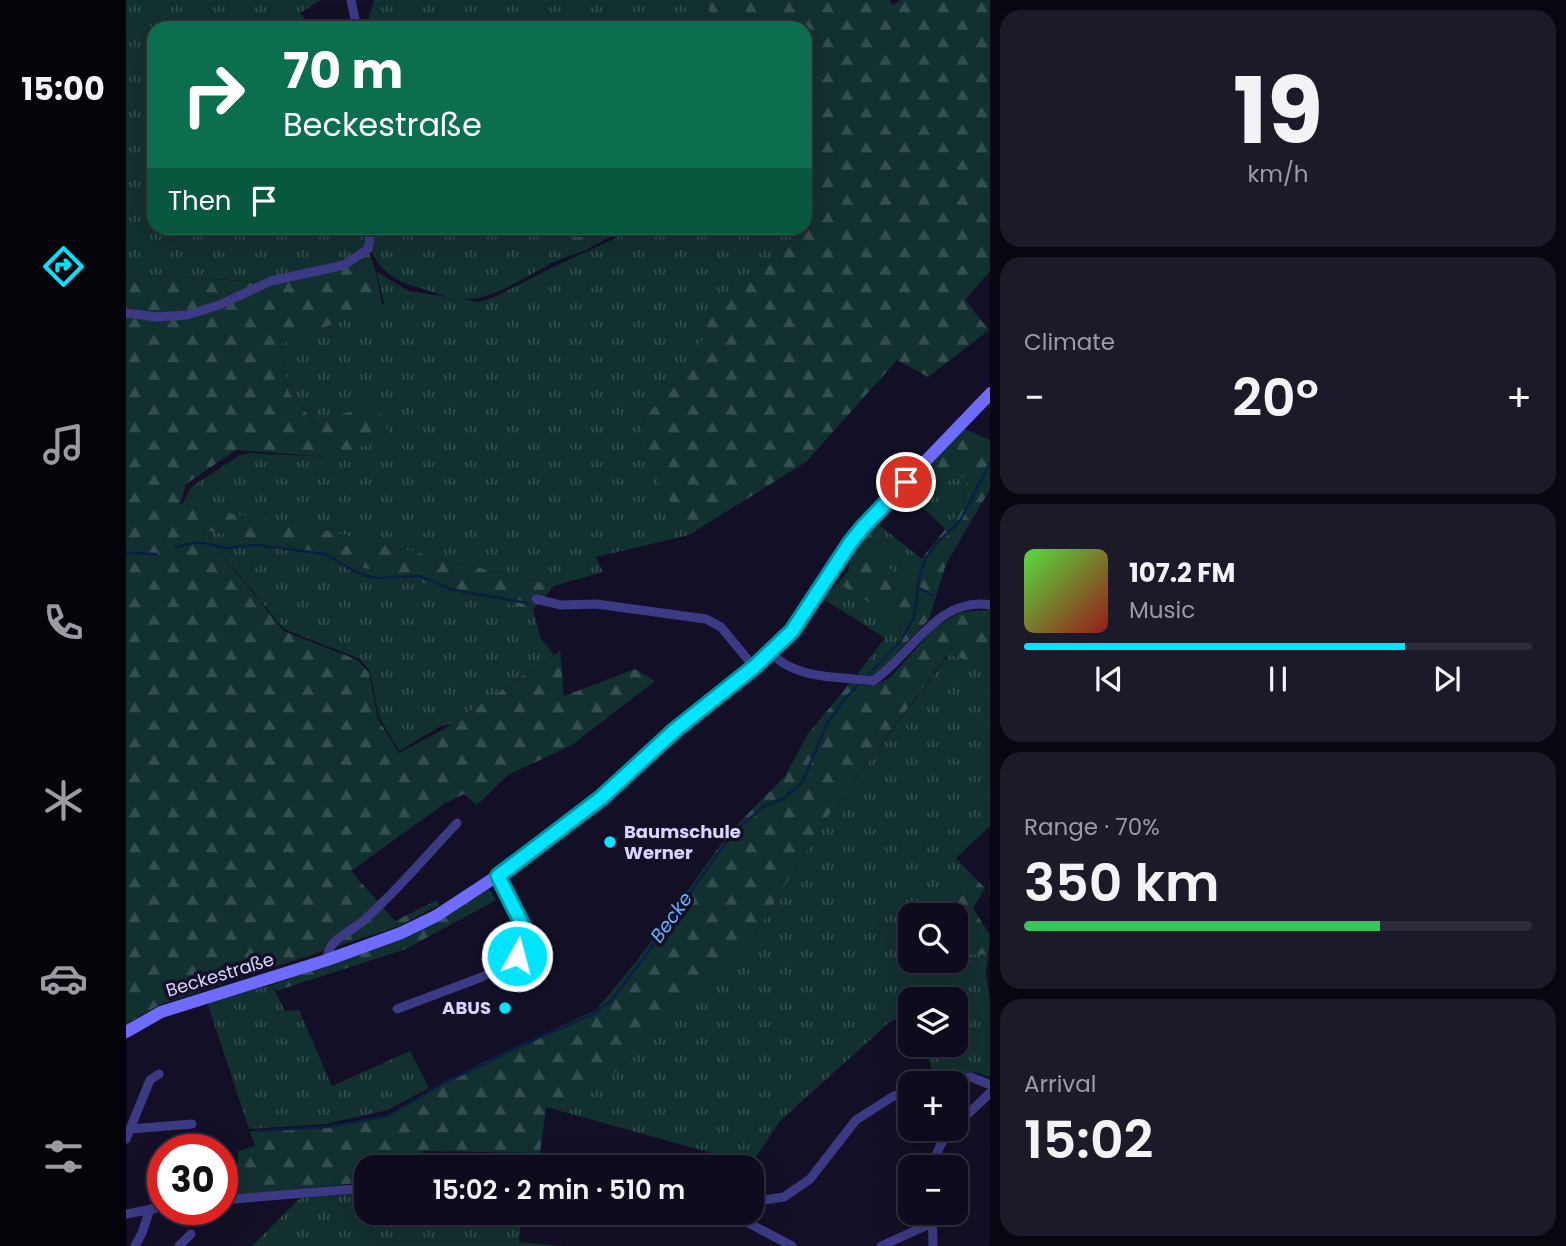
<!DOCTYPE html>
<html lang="en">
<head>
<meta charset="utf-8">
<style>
  :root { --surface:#0e0b1c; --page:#1c1929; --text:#f1f3f6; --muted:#9b9ba3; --line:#2e2b3b; --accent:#00e5ff }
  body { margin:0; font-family:Poppins,sans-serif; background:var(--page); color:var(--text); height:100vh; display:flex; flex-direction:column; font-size:26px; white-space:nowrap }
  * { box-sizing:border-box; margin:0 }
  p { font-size:23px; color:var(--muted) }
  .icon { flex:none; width:38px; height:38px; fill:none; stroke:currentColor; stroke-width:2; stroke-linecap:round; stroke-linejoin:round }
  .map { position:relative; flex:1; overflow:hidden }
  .side { display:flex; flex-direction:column; gap:10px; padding:10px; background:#08060f; width:576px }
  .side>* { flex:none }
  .top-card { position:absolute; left:21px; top:21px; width:665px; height:214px; border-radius:21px; box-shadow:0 7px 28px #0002,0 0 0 2px var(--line); background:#0b6e4f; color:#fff; overflow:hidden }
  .controls { position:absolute; left:772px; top:903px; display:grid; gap:14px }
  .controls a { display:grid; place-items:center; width:70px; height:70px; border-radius:14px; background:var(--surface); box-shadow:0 7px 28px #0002,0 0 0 2px var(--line); font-size:35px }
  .speed { position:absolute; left:21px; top:1134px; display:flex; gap:14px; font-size:35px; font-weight:700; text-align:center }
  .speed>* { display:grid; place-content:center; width:91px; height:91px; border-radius:50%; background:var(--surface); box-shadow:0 7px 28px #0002,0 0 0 2px var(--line); line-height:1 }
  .speed .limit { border:10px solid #d22; background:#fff; color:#111 }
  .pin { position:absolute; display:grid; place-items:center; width:60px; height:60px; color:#fff; margin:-30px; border:4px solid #fff; border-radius:50%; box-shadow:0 2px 7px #0007 }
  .me { position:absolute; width:77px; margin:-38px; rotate:7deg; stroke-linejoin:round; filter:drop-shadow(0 0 5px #0008) }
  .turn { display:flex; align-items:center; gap:24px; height:147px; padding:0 21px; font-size:32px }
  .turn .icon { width:91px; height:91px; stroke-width:2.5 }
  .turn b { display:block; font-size:49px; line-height:60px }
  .then { display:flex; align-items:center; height:66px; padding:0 21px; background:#0003; gap:14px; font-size:26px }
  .big { font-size:52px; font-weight:600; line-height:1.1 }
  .side .tile { flex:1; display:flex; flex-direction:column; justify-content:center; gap:10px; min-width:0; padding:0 24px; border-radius:21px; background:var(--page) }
  .side .dial { align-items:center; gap:0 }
  .dial b { font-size:91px; line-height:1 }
  .song { display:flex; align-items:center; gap:21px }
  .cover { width:84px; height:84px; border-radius:10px; background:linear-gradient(135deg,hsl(110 70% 55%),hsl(0 70% 35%)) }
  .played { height:7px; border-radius:4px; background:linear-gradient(90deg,var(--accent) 75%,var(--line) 75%) }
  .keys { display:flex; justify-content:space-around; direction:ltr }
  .heat { display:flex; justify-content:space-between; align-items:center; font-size:38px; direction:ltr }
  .charge { height:10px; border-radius:5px; background:linear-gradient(90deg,#34c759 70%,var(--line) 0) }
  .trip { position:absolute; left:228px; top:1155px; width:410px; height:70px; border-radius:21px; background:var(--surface); box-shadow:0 7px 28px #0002,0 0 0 2px var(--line); font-weight:600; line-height:70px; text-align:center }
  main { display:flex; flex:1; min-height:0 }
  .tabs { display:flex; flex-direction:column; width:126px; justify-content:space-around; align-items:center; background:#06040b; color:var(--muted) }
  .tabs .icon { width:49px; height:49px }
  .tabs .active { color:var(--accent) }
  .tabs b { font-size:32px; color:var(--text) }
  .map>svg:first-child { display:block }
  .grass { fill:url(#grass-tufts) }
  .forest { fill:url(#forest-firs) }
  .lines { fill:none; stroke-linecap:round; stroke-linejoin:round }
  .stream { stroke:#0a1f44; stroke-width:2.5 }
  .minor { stroke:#3d3a85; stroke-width:9 }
  .secondary { stroke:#6f6bff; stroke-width:12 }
  .route-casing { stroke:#0095a6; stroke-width:18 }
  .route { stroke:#00e5ff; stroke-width:12 }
  .poi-dot { fill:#00e5ff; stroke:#130f26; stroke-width:2.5 }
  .labels { text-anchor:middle; stroke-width:7; stroke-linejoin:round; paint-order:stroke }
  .poi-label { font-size:18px; font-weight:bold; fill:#d9d4ff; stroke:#130f26; text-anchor:start }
  .street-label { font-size:18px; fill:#d9d4ff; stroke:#130f26 }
  .water-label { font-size:19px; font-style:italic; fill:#62b6ff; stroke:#130f26 }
</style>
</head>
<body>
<main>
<nav class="tabs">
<b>15:00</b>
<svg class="icon active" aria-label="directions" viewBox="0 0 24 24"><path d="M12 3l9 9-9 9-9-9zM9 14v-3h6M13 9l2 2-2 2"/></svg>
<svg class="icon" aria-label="music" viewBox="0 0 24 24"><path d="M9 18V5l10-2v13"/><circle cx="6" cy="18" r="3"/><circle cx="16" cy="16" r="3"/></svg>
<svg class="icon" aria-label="phone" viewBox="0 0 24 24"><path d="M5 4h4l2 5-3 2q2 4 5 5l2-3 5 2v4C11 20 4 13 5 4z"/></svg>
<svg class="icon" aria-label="climate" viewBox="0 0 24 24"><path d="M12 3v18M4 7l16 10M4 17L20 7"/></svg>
<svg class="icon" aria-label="car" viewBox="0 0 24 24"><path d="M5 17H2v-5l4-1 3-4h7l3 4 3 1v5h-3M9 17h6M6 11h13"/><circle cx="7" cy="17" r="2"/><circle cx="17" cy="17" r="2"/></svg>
<svg class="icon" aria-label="filters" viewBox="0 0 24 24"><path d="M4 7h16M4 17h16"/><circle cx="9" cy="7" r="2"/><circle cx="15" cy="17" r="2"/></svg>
</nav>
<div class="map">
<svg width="865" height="1246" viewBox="0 0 865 1246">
  <defs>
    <pattern id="grass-tufts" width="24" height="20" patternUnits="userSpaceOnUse" patternTransform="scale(1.75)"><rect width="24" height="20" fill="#12302f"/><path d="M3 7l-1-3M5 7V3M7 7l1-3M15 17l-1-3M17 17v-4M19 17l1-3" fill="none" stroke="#344d4e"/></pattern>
    <pattern id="forest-firs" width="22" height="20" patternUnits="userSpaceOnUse" patternTransform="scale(1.75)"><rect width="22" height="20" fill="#12302f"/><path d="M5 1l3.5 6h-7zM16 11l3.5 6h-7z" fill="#344d4e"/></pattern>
  </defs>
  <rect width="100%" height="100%" fill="#130f26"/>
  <g class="grass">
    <polygon points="0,0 195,0 174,13 186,28 28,28 28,228 244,228 239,247 217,262 138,282 0,274"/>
    <polygon points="248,0 576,0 595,28 240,28"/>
    <polygon points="679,221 684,229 590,301 566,369 518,417 514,450 563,535 470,557 477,572 428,586 202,531 56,505 65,487 114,455 124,453 202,457 250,403 190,423 163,393 154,344 258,304 251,272 283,291 353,302 371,296 433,264 512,228 679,228"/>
    <path d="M249,228H426L458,251C448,254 437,258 428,262C399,276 366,302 333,299C321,298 308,292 297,289C269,281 257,274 244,249Z"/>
    <polygon points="842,474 836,508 820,530 789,500 818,482"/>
    <polygon points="758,529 796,559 779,581 747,557"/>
    <polygon points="76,530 151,542 256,573 407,610 415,639 428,655 325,724 315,726 273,751 253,717 244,672 234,659 158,629"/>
    <polygon points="712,583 771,620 777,646 760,667 747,677 731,674 759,638 697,599"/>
    <polygon points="823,654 864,668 864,826 830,858 845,874 789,915 784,915 774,932 784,943 784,961 830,961 830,953 862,955 860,975 865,1007 864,1077 850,1072 808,1077 799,1045 830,1045 830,999 784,999 784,1018 766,1020 655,1120 625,1164 420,1107 484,1078 626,939 700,819"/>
    <polygon points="146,985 159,1011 173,1010 206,1086 284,1051 303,1088 262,1110 199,1124 123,1129 81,1002"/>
    <polygon points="240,1193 240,1213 396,1213 393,1242 437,1246 126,1246 174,1198"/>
  </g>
  <g class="forest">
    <polygon points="576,0 763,0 767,5 775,0 864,0 864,271 839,300 863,330 802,377 771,360 680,462 563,535 514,450 518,417 566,369 590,301 684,229 679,221 679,28 595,28"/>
    <polygon points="426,228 501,228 458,251"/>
    <polygon points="242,250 250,272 256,305 154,344 163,393 189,423 250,403 265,438 202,457 110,450 60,484 54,504 202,531 428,586 407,610 256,573 151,542 76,530 158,631 232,660 243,673 252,719 273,753 318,729 434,651 438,696 509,669 529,681 446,745 382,775 351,805 338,794 318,804 225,871 269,921 311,900 313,905 273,926 33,1005 0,1024 0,274 146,283 189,274"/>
    <polygon points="839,429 864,440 864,489 820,564 803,619 777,646 771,620 712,583 722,571 725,555 749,522 758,529 747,557 779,580 836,508 842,475 818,482 789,500 779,490"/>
    <polygon points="864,610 864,668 822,654 700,819 626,939 484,1078 420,1107 414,1153 297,1151 296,1167 240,1167 240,1182 110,1196 112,1151 129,1146 124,1132 201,1127 264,1115 349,1066 470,1010 513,958 603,833 659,776 682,734 724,683 746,686 764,678 809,627 835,612"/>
    <polygon points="845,874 859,888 847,908 864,936 862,955 830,953 830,915 788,915"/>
    <polygon points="363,889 370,900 280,949 150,991 146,985 279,937"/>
  </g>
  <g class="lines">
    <g class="stream">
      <polyline points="49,547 72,542 101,548 131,545 199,554 228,571 248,578 294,576 324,589 401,603"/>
      <polyline points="0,553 31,554"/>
      <polyline points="793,588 806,595"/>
      <polyline points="739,678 774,642 788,617 794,573 799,560 810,544 834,521 865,461"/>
      <polyline points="131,1131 201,1127 261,1116 318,1083 418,1035 466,1015 486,1000 525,948 606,834 637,807 658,798 676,783 701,724 718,700 735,682"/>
    </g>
    <g class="minor">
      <polyline points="225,0 231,28"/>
      <polyline points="0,313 31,317 61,315 93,305 145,281 218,265 242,249 246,228"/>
      <polyline points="410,599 435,605 470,604 580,619 595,627 628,667"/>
      <path d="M644,652C669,680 712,676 747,681C786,655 810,596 865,605"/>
      <path d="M201,960C202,939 221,934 236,922C270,892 300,856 331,823"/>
      <polyline points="271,1009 356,977 391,956 398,928 372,876"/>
      <polyline points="803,1083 845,1077 865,1085"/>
      <polyline points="830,1125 865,1092"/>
      <polyline points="4,1129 66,1124"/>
      <polyline points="0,1139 24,1080 33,1074"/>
      <path d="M808,1167C810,1152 815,1140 826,1129"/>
      <polyline points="96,1200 240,1188"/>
      <polyline points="625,1202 658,1197 684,1179 730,1120 766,1097 784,1090"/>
      <polyline points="609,1213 611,1217 666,1246"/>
      <polyline points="806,1213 807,1246"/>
      <polyline points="0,1214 37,1207"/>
      <polyline points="9,1246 16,1233 24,1209"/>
      <polyline points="53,1246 65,1234"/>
      <polyline points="755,1246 806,1223"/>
    </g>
    <polyline class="secondary" points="0,1032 35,1012 201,960 275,933 310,916 397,859 475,798 549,730 628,667 666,631 737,526 865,393"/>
  </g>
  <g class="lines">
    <defs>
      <polyline id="route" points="391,956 398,928 372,876 475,798 549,730 628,667 666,631 724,543 737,527 780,482"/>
    </defs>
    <use href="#route" class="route-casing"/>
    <use href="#route" class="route"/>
  </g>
  <g class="poi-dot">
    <circle cx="484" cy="842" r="7"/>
    <circle cx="379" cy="1008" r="7"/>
  </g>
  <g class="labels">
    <g class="poi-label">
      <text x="498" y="838">Baumschule<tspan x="498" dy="21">Werner</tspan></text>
      <text x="365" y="1014" text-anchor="end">ABUS</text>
    </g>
    <g class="street-label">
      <text transform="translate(94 975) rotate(-17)" y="6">Beckestraße</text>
    </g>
    <g class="water-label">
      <text transform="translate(545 917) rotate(-54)" y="7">Becke</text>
    </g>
  </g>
</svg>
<div class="controls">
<a><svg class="icon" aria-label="search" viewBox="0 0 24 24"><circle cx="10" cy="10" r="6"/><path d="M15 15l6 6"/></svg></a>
<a><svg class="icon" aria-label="layers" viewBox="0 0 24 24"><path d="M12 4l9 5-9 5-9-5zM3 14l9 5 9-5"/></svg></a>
<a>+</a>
<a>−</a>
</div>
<div class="speed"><div class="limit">30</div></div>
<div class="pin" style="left:780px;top:482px;background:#d93025"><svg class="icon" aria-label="arrive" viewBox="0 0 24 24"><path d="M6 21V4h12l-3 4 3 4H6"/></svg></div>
<svg class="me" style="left:391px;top:956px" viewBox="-20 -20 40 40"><circle r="17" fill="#00e5ff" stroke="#fff" stroke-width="3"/><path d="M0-11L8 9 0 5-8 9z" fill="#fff"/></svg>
<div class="trip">15:02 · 2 min · 510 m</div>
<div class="top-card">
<div class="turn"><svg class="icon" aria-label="right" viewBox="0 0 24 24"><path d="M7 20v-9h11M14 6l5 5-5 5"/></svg><div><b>70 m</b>Beckestraße</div></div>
<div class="then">Then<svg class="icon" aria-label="arrive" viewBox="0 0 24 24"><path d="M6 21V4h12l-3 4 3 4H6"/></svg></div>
</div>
</div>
<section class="side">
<div class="tile dial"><b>19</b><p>km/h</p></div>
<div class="tile"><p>Climate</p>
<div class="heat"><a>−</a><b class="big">20°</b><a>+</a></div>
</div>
<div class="tile">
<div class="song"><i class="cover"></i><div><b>107.2 FM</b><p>Music</p></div></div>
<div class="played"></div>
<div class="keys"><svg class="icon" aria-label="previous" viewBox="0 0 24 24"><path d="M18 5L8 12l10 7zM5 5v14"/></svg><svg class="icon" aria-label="pause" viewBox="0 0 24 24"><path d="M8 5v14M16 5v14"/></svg><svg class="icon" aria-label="next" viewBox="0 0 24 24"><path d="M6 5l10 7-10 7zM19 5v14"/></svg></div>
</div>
<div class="tile"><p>Range · 70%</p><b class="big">350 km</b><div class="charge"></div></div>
<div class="tile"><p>Arrival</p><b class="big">15:02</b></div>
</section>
</main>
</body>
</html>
